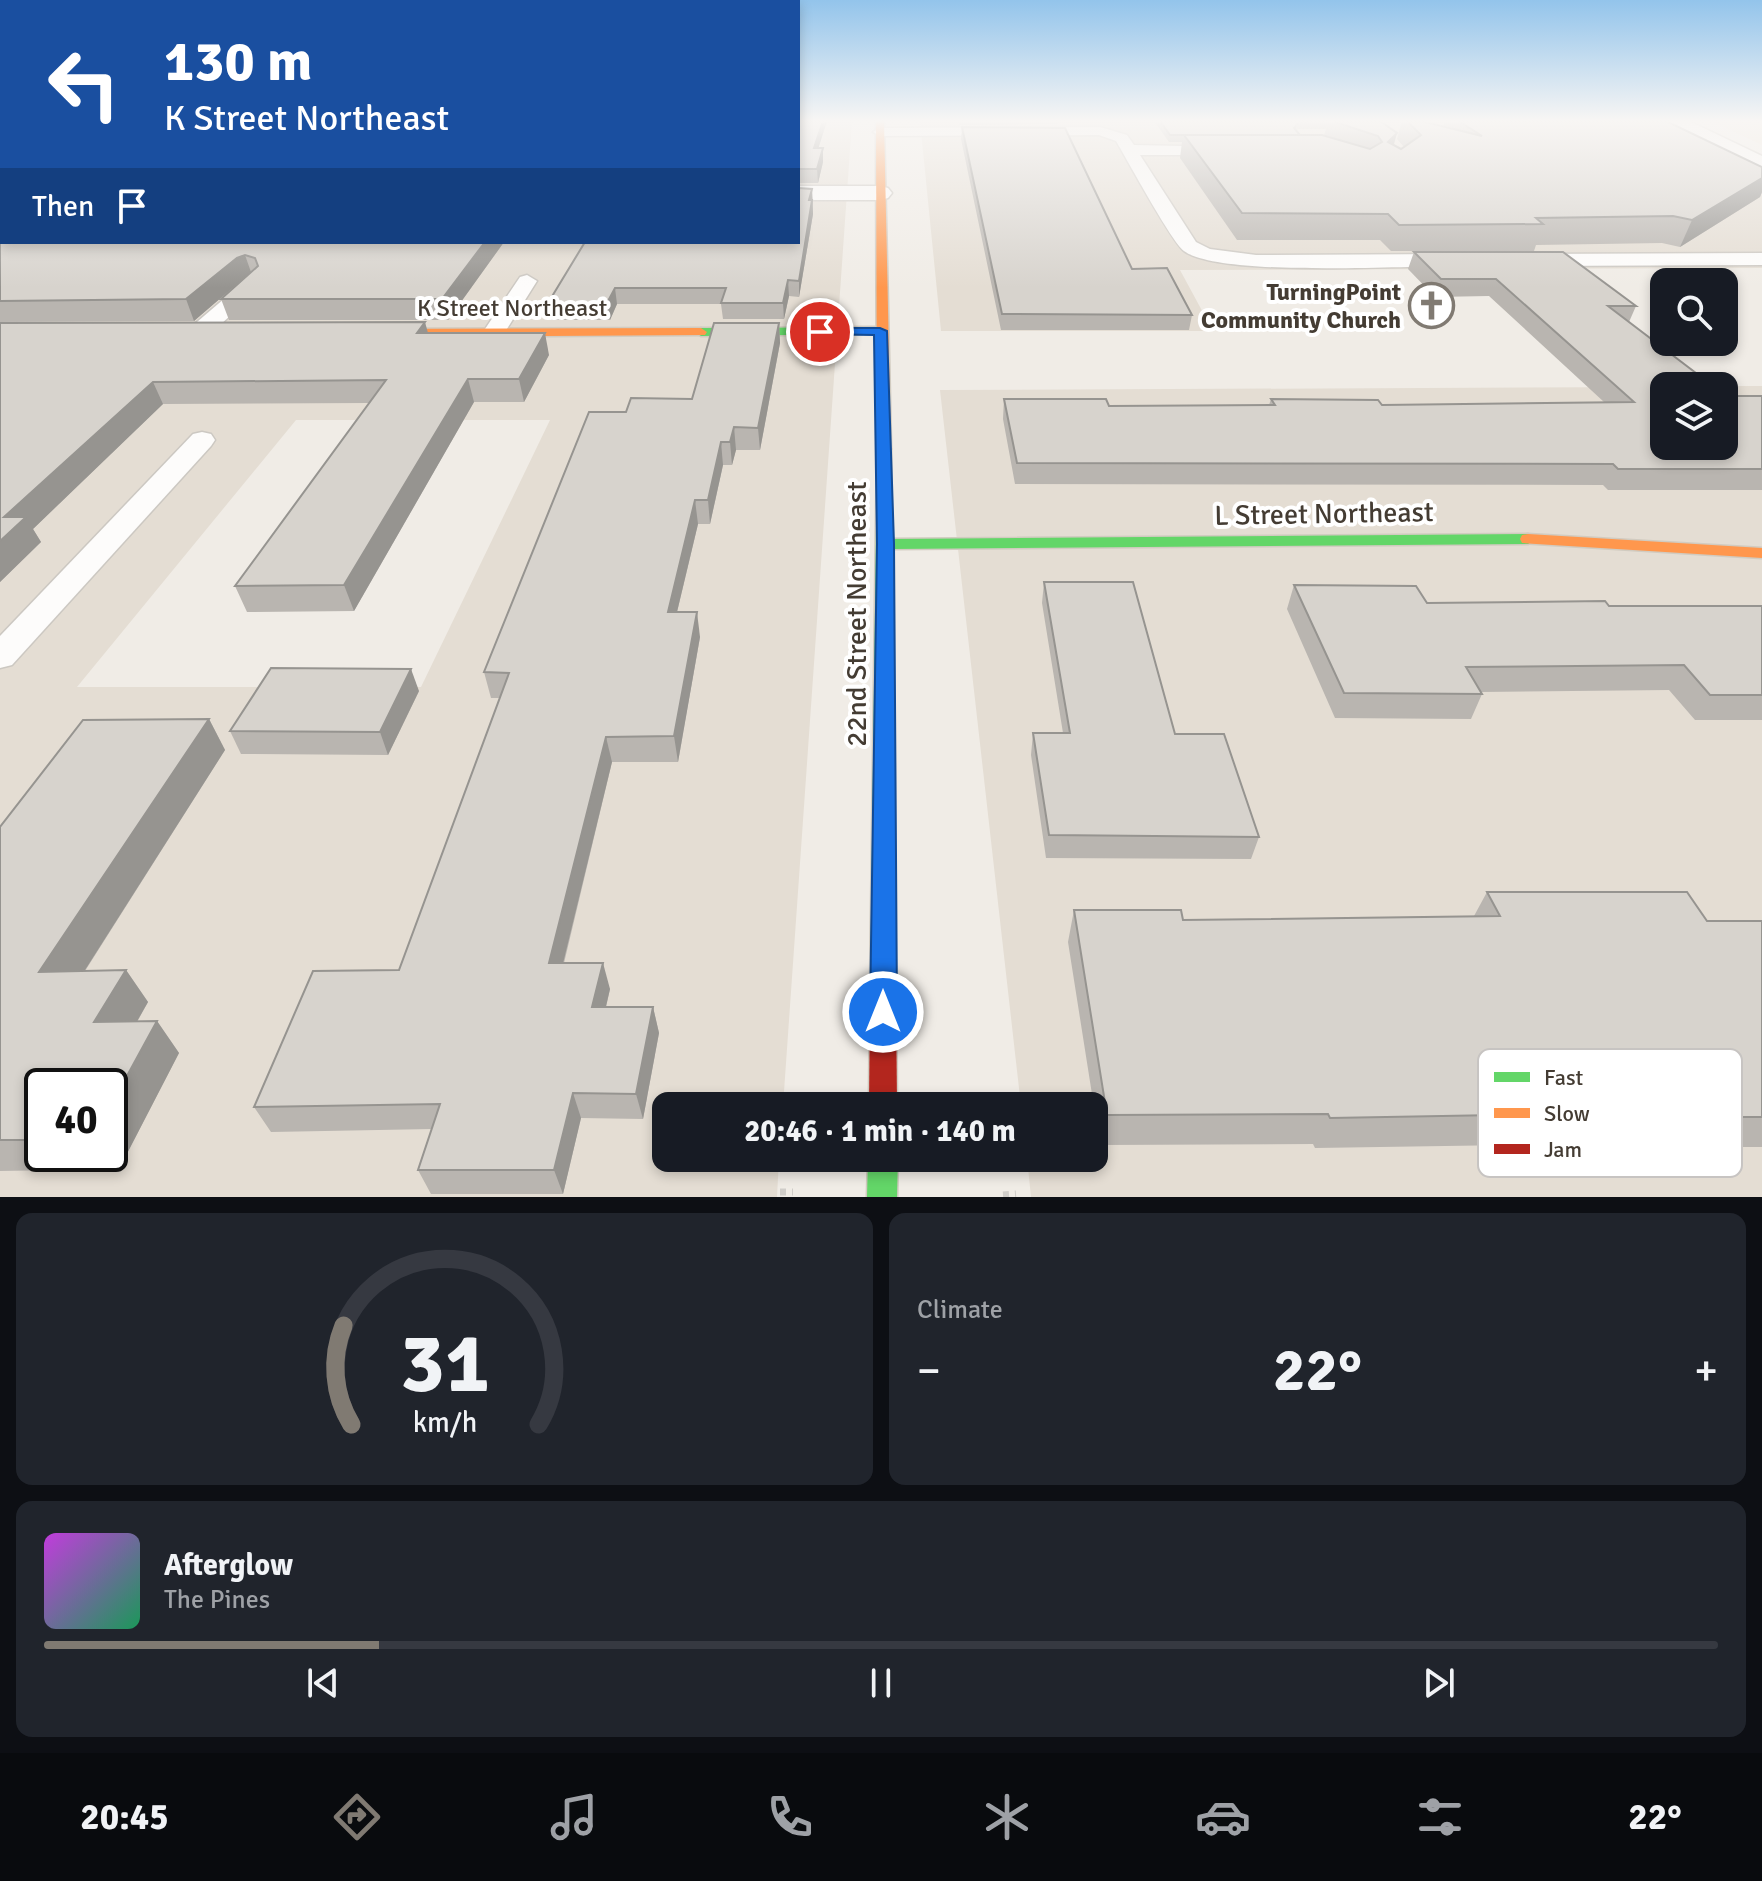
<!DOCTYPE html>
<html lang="en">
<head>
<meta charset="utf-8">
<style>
  :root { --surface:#171b24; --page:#20242c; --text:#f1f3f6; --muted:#9ea1a6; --line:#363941; --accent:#807a72 }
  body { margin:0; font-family:Signika,sans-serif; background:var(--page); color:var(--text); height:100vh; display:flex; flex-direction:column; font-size:30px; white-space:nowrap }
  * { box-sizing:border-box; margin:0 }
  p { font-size:26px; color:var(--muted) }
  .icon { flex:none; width:44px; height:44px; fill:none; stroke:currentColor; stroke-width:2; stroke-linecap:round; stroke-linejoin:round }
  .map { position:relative; height:1197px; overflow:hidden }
  .sheet { display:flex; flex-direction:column; gap:16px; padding:16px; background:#0d0f14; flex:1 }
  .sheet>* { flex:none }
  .hud { position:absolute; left:0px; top:0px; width:800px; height:244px; box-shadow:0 4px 12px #0003; background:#1a4fa0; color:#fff; overflow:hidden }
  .tools { position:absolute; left:1650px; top:268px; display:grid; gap:16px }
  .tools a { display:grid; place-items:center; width:88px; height:88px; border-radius:16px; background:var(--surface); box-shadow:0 4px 12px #0003; font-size:40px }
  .speed { position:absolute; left:24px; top:1068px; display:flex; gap:16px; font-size:40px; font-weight:700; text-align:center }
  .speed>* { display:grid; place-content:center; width:104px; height:104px; border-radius:50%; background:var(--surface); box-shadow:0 4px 12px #0003; line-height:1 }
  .speed .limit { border:4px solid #111; border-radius:12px; background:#fff; color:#111 }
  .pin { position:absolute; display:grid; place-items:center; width:68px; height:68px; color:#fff; margin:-34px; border:4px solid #fff; border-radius:50%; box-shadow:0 2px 8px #0007 }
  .me { position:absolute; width:88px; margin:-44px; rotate:0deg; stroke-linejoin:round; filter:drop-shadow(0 0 6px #0008) }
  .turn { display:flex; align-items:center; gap:28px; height:168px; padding:0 32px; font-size:36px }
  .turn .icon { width:104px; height:104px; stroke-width:2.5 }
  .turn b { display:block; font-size:56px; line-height:68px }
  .then { display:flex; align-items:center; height:76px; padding:0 32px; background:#0003; gap:16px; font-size:30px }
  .big { font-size:60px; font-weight:700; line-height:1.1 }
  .sheet .tile { flex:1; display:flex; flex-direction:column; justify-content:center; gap:12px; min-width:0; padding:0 28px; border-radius:16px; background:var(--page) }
  .sheet .dial { align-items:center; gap:0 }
  .dial svg { height:208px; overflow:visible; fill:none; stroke:var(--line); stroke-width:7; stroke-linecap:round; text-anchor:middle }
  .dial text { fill:var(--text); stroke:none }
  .song { display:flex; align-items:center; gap:24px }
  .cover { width:96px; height:96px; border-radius:12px; background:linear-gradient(135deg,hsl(290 70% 55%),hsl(150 70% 35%)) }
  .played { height:8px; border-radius:4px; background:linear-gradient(90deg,var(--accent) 20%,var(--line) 20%) }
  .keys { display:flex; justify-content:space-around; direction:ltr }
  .heat { display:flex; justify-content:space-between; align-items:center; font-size:44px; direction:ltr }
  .sheet .tiles { flex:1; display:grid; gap:16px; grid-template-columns:1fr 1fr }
  .tile:last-child { grid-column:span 2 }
  .trip { position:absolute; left:652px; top:1092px; width:456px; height:80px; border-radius:16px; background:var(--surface); box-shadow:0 4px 12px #0003; font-weight:700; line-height:80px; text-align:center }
  .tabs { display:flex; height:128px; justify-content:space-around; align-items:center; background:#090b0e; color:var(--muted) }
  .tabs .icon { width:56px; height:56px }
  .tabs .selected { color:var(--accent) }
  .tabs b { font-size:36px; color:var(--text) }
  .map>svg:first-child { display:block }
  .residential { fill:#e4ddd3; fill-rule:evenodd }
  .education { fill:#eee6d7 }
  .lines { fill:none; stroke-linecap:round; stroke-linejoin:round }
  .lane-casing { stroke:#ccc8c2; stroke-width:3 }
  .street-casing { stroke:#ccc8c2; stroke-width:3 }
  .fast-casing { stroke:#d1cbc0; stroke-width:3 }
  .slow-casing { stroke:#d1cbc0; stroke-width:3 }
  .jam-casing { stroke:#d1cbc0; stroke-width:3 }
  .path { stroke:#d0cdc9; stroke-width:7; stroke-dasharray:6 6; stroke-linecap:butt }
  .lane { fill:#fdfcfb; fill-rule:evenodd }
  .street { fill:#fdfcfb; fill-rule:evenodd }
  .fast { fill:#63d668; fill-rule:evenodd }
  .slow { fill:#ff974d; fill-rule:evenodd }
  .jam { fill:#b3261e; fill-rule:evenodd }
  .wall { fill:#b9b5b0; fill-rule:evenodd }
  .shaded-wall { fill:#969490 }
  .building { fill:#d7d3cd; stroke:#969490; stroke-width:2 }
  .route { fill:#1a73e8; stroke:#114b97; stroke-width:2 }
  .labels { text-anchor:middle; stroke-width:8; stroke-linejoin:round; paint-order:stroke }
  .far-poi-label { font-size:24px; font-weight:bold; fill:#443c33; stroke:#fff; text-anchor:end }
  .far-street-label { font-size:24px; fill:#443c33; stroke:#fff }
  .street-label { font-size:28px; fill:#443c33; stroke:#fff }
  .key { fill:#fff; stroke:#c7c4c2; stroke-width:2 }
  .key-label { font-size:22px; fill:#443c33 }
</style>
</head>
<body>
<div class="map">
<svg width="1762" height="1197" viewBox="0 0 1762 1197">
  <rect width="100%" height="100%" fill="#f0ece6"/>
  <g class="residential">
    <path d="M0,121L2,242H798V121H852L783,1106H666V1158H779L777,1197H0ZM296,420H550L421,687H77ZM42,1086H110V1154H42Z"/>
    <polygon points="920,121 1681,121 1684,122 1644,122 1762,183 1762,268 1180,270 1213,331 941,331"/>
    <polygon points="1724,386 1762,386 1762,1197 1031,1197 1027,1158 1094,1158 1094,1106 1021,1106 940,390 1664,387 1664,446 1724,446"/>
  </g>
  <polygon class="education" points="1711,121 1762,121 1762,145"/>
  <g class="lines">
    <defs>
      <g id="lane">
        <path d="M1100,127L1127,135L1134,145L1228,147L1231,150L1223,155H1140L1196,242L1210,249L1256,255L1453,254L1463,260L1453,266C1402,266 1219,277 1184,251C1171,241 1128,161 1116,141L1099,135L880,136L873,132L880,128Z"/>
        <polygon points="1762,253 1762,265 1532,266 1522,260 1532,254"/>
        <polygon points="527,275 537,281 505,332 502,337 486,337 483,332 520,277"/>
        <polygon points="253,278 260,280 263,284 260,288 206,338 190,338 187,333 190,328 246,280"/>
        <polygon points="202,432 211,434 215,440 211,446 12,665 0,668 0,636 193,434"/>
      </g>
      <g id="street">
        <polygon points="1672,121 1689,121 1762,156 1762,171 1673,128 1670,124"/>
        <polygon points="798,186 880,186 888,188 892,193 888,198 880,200 798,200"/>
      </g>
      <g id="fast">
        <polygon points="880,327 886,331 884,334 701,336 695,332 701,328"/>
        <polygon points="884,445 891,449 892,539 1528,534 1536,539 1528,544 892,549 896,997 892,1005 883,1009 874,1005 870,997 877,449"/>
        <polygon points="868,1158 898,1158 897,1197 867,1197"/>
      </g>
      <g id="slow">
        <polygon points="876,121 884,121 891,449 884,453 877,449"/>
        <polygon points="701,328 707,332 705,335 367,337 361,333 367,329"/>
        <polygon points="1528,534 1762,548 1762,558 1522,543 1520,539 1522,535"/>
      </g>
      <polygon id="jam" points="883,985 892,989 896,997 897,1106 869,1106 870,997 874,989"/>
    </defs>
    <use href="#lane" class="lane-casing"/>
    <use href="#street" class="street-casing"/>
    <use href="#fast" class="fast-casing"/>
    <use href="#slow" class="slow-casing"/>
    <use href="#jam" class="jam-casing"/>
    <g class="path">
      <polyline points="780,1192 793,1192"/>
      <polyline points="1003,1195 1016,1194"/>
    </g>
    <use href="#lane" class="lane"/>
    <use href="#street" class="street"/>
    <use href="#fast" class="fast"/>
    <use href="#slow" class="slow"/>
    <use href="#jam" class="jam"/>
  </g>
  <g class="wall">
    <polygon points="798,121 827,121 818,148 823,148 823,162 818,183 798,183"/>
    <polygon points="959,121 1058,121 1057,124 959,125"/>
    <path d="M1154,121H1380L1397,133L1394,145L1401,149L1404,147L1397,139L1402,121H1666L1762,167V192L1760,197L1680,247L1662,243L1536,245L1534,251H1391L1380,240H1237L1180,158L1182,142H1169ZM1425,122H1445L1443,126ZM1298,129H1326L1324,135H1300L1296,131Z"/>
    <polygon points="962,127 1132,269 1192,315 1189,330 1001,330 961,139"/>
    <polygon points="0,132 2,242 504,242 448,320 229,320 221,299 244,278 194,321 0,322"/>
    <polygon points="812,189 813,214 799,297 789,296 784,319 723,319 721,304 617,304 610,320 551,320 548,303"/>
    <polygon points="1414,252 1636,306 1629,322 1726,396 1762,396 1762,490 1608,490 1603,485 1015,484 1003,419 1004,399 1109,406 1269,405 1271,399 1382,405 1604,402 1489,296 1435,297 1408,269"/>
    <polygon points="0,323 428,333 549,355 524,402 474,402 354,611 247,612 235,586 369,403 163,404 33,529 41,542 0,582"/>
    <polygon points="779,323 780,343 760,450 736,450 732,465 723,465 710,524 698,524 677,612 700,637 678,762 612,762 564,963 610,989 606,1007 653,1007 659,1033 643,1119 581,1118 563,1194 431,1194 418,1170 432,1129 271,1132 254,1107 399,970 500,698 491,698 484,672 626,412 692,399"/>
    <polygon points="1044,582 1175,734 1259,837 1251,859 1046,858 1031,755 1033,733 1063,733 1042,603"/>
    <polygon points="1294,585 1427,603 1609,606 1762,606 1762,720 1695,720 1669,690 1480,692 1482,694 1471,719 1335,718 1287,609"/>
    <polygon points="419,691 388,755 241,754 230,731"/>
    <path d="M209,719L225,750L85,971L126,970L148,1002L137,1022L157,1021L179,1053L119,1169L0,1171V827ZM42,1086L110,1154H42Z"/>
    <polygon points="1487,892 1707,921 1762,921 1762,1147 1582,1147 1580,1144 1315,1148 1313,1144 1100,1145 1068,942 1074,910 1183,920 1474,916"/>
  </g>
  <g class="shaded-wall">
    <polygon points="823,121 827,121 814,162 814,148"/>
    <polygon points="1397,133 1390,156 1388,142"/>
    <polygon points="823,148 823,162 818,183 817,169"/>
    <polygon points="1762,178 1762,192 1760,197 1680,247 1692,220"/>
    <polygon points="812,189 813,214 799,297 799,281 809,200"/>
    <polygon points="485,242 504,242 448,320 442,299"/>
    <polygon points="245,255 252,275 244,278 194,321 186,299 237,258"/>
    <polygon points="788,280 789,296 784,319 783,303"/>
    <polygon points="615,288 617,304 610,320 607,303"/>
    <polygon points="425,322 431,344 417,333"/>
    <polygon points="779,323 780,343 760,450 758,428"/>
    <polygon points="545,333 549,355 524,402 519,379"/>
    <polygon points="468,379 474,402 354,611 344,585"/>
    <polygon points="153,382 163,404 33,529 41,542 0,582 0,541 4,517"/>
    <polygon points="734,427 736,450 732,465 730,442"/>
    <polygon points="721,442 723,465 710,524 708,500"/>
    <polygon points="695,500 698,524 671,637 668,612"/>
    <polygon points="697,612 700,637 678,762 674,736"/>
    <polygon points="411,669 419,691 388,755 380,732"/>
    <polygon points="209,719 225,750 64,1003 39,972"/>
    <polygon points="606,737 612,762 557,988 549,963"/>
    <polygon points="603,963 610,989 600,1032 592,1007"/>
    <polygon points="126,970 148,1002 119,1053 94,1022"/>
    <polygon points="653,1007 659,1033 643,1119 636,1094"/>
    <polygon points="157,1021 179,1053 119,1169 105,1154 110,1154 110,1107"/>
    <polygon points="573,1093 581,1118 563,1194 554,1170"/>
  </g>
  <g class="building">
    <polygon points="798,121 823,121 814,148 823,148 817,169 798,169"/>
    <polygon points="1160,121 1327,121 1299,122 1294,128 1300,135 1170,135"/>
    <polygon points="1332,121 1380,121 1397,133 1388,142 1401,149 1421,135 1407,121 1421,121 1482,136 1459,121 1666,121 1762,167 1762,178 1692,220 1673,216 1536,218 1543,224 1399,225 1388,214 1242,213 1184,135 1322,135 1370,149 1382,142 1378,136"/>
    <polygon points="962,127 1065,128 1132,269 1167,268 1192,315 1002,314"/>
    <polygon points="2,131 2,242 485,242 442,299 221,299 258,266 255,258 245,255 237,258 186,299 0,301 0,132"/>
    <polygon points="798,188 812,189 809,200 812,200 799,281 788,280 783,303 721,303 726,288 615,288 607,303 548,303 585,242 798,242"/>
    <polygon points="1414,252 1563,252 1636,306 1608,306 1713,386 1664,386 1664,446 1724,446 1724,395 1726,396 1762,396 1762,469 1618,469 1613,464 1017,463 1004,399 1106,399 1109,406 1275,405 1271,399 1378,400 1382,405 1634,402 1496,279 1441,279"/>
    <polygon points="425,322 417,333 545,333 519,379 468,379 344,585 235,586 386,380 153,382 4,517 26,517 0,541 0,323"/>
    <polygon points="714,323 779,323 758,428 734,427 730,442 721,442 708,500 695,500 668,612 697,612 674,736 606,737 549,963 603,963 592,1007 653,1007 636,1094 573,1093 554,1170 418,1170 440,1104 254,1107 313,971 399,970 509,673 484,672 589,412 626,412 631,398 692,399"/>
    <polygon points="1044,582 1133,582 1175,734 1224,734 1259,837 1049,835 1033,733 1070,733"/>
    <polygon points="1294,585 1416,586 1427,603 1605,601 1609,606 1762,606 1762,695 1710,695 1684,665 1466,667 1482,694 1344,693"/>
    <polygon points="271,668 411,669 380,732 230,731"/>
    <polygon points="209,719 39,972 126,970 94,1022 157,1021 110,1107 110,1086 42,1086 42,1140 0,1140 0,827 83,720"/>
    <polygon points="1487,892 1687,892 1707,921 1762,921 1762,1117 1606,1117 1604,1113 1330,1118 1328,1114 1107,1115 1074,910 1181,910 1183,920 1500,916"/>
  </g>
  <linearGradient id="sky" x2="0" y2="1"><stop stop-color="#93c4eb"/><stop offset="0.42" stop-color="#f8f6f4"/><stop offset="1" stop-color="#f8f6f4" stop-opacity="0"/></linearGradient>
  <rect width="1762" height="288" fill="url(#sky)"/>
  <polygon class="route" points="820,328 880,328 887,331 894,544 897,1012 893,1021 883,1025 874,1021 870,1012 877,544 874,335 815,334 813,332"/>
  <defs>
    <symbol id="church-ring" viewBox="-11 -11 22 22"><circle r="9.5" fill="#fff" stroke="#807a72" stroke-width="1.5"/><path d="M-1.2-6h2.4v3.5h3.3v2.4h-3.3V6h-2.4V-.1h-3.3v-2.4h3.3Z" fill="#807a72"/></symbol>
  </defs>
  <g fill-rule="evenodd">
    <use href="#church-ring" x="1406" y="280" width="51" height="51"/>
  </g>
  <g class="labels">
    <g class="far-poi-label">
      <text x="1401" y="300">TurningPoint<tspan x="1401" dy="28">Community Church</tspan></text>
    </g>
    <g class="far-street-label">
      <text x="512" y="316">K Street Northeast</text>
    </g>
    <g class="street-label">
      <text transform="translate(1324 513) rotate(-1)" y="10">L Street Northeast</text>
      <text transform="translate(856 614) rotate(-90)" y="10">22nd Street Northeast</text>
    </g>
  </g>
  <rect x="1478" y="1049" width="264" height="128" rx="12" class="key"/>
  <rect x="1494" y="1072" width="36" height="10" fill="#63d668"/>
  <rect x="1494" y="1108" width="36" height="10" fill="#ff974d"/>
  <rect x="1494" y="1144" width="36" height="10" fill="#b3261e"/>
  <g class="key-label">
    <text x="1544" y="1085">Fast</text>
    <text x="1544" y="1121">Slow</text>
    <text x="1544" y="1157">Jam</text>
  </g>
</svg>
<div class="tools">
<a><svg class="icon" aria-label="search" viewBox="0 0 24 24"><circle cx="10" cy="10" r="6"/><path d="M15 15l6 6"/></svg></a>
<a><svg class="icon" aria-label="layers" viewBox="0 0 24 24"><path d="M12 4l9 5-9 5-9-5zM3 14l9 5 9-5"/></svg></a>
</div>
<div class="speed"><div class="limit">40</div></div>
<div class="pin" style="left:820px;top:332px;background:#d93025"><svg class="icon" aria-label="arrive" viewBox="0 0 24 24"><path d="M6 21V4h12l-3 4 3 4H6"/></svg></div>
<svg class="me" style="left:883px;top:1012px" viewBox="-20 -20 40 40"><circle r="17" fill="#1a73e8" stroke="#fff" stroke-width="3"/><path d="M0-11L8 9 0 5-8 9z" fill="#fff"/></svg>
<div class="trip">20:46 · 1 min · 140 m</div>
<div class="hud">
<div class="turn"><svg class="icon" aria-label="left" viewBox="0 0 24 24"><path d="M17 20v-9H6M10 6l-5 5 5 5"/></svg><div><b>130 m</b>K Street Northeast</div></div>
<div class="then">Then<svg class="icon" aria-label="arrive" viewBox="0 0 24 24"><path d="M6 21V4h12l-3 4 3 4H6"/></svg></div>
</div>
</div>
<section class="sheet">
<div class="tiles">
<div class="tile dial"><svg viewBox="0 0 100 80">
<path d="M14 69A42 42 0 1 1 86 69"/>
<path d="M14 69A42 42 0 0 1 11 31" stroke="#807a72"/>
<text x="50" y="56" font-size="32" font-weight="700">31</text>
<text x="50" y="72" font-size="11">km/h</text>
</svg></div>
<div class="tile"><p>Climate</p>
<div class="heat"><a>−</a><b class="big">22°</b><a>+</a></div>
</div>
<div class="tile">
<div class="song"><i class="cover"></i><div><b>Afterglow</b><p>The Pines</p></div></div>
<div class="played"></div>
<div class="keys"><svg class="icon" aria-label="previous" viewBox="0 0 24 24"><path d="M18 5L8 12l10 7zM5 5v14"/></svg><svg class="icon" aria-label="pause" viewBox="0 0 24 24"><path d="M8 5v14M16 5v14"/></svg><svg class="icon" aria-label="next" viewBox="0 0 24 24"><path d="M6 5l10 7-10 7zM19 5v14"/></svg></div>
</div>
</div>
</section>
<nav class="tabs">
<b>20:45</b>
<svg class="icon selected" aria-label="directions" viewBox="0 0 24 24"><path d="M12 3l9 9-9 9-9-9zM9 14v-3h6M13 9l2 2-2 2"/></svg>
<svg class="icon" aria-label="music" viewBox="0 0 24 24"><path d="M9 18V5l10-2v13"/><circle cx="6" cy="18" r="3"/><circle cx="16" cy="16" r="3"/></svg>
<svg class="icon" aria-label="phone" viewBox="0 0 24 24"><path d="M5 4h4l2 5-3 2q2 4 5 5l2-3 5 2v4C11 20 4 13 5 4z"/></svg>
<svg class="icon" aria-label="climate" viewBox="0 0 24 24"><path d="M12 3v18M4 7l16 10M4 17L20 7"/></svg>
<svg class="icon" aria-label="car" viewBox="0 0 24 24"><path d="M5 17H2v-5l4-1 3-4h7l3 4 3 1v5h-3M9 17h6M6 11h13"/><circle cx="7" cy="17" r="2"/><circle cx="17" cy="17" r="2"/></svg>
<svg class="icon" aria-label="filters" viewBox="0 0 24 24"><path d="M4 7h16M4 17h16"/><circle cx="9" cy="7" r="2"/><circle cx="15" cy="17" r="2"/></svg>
<b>22°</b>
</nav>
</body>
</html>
